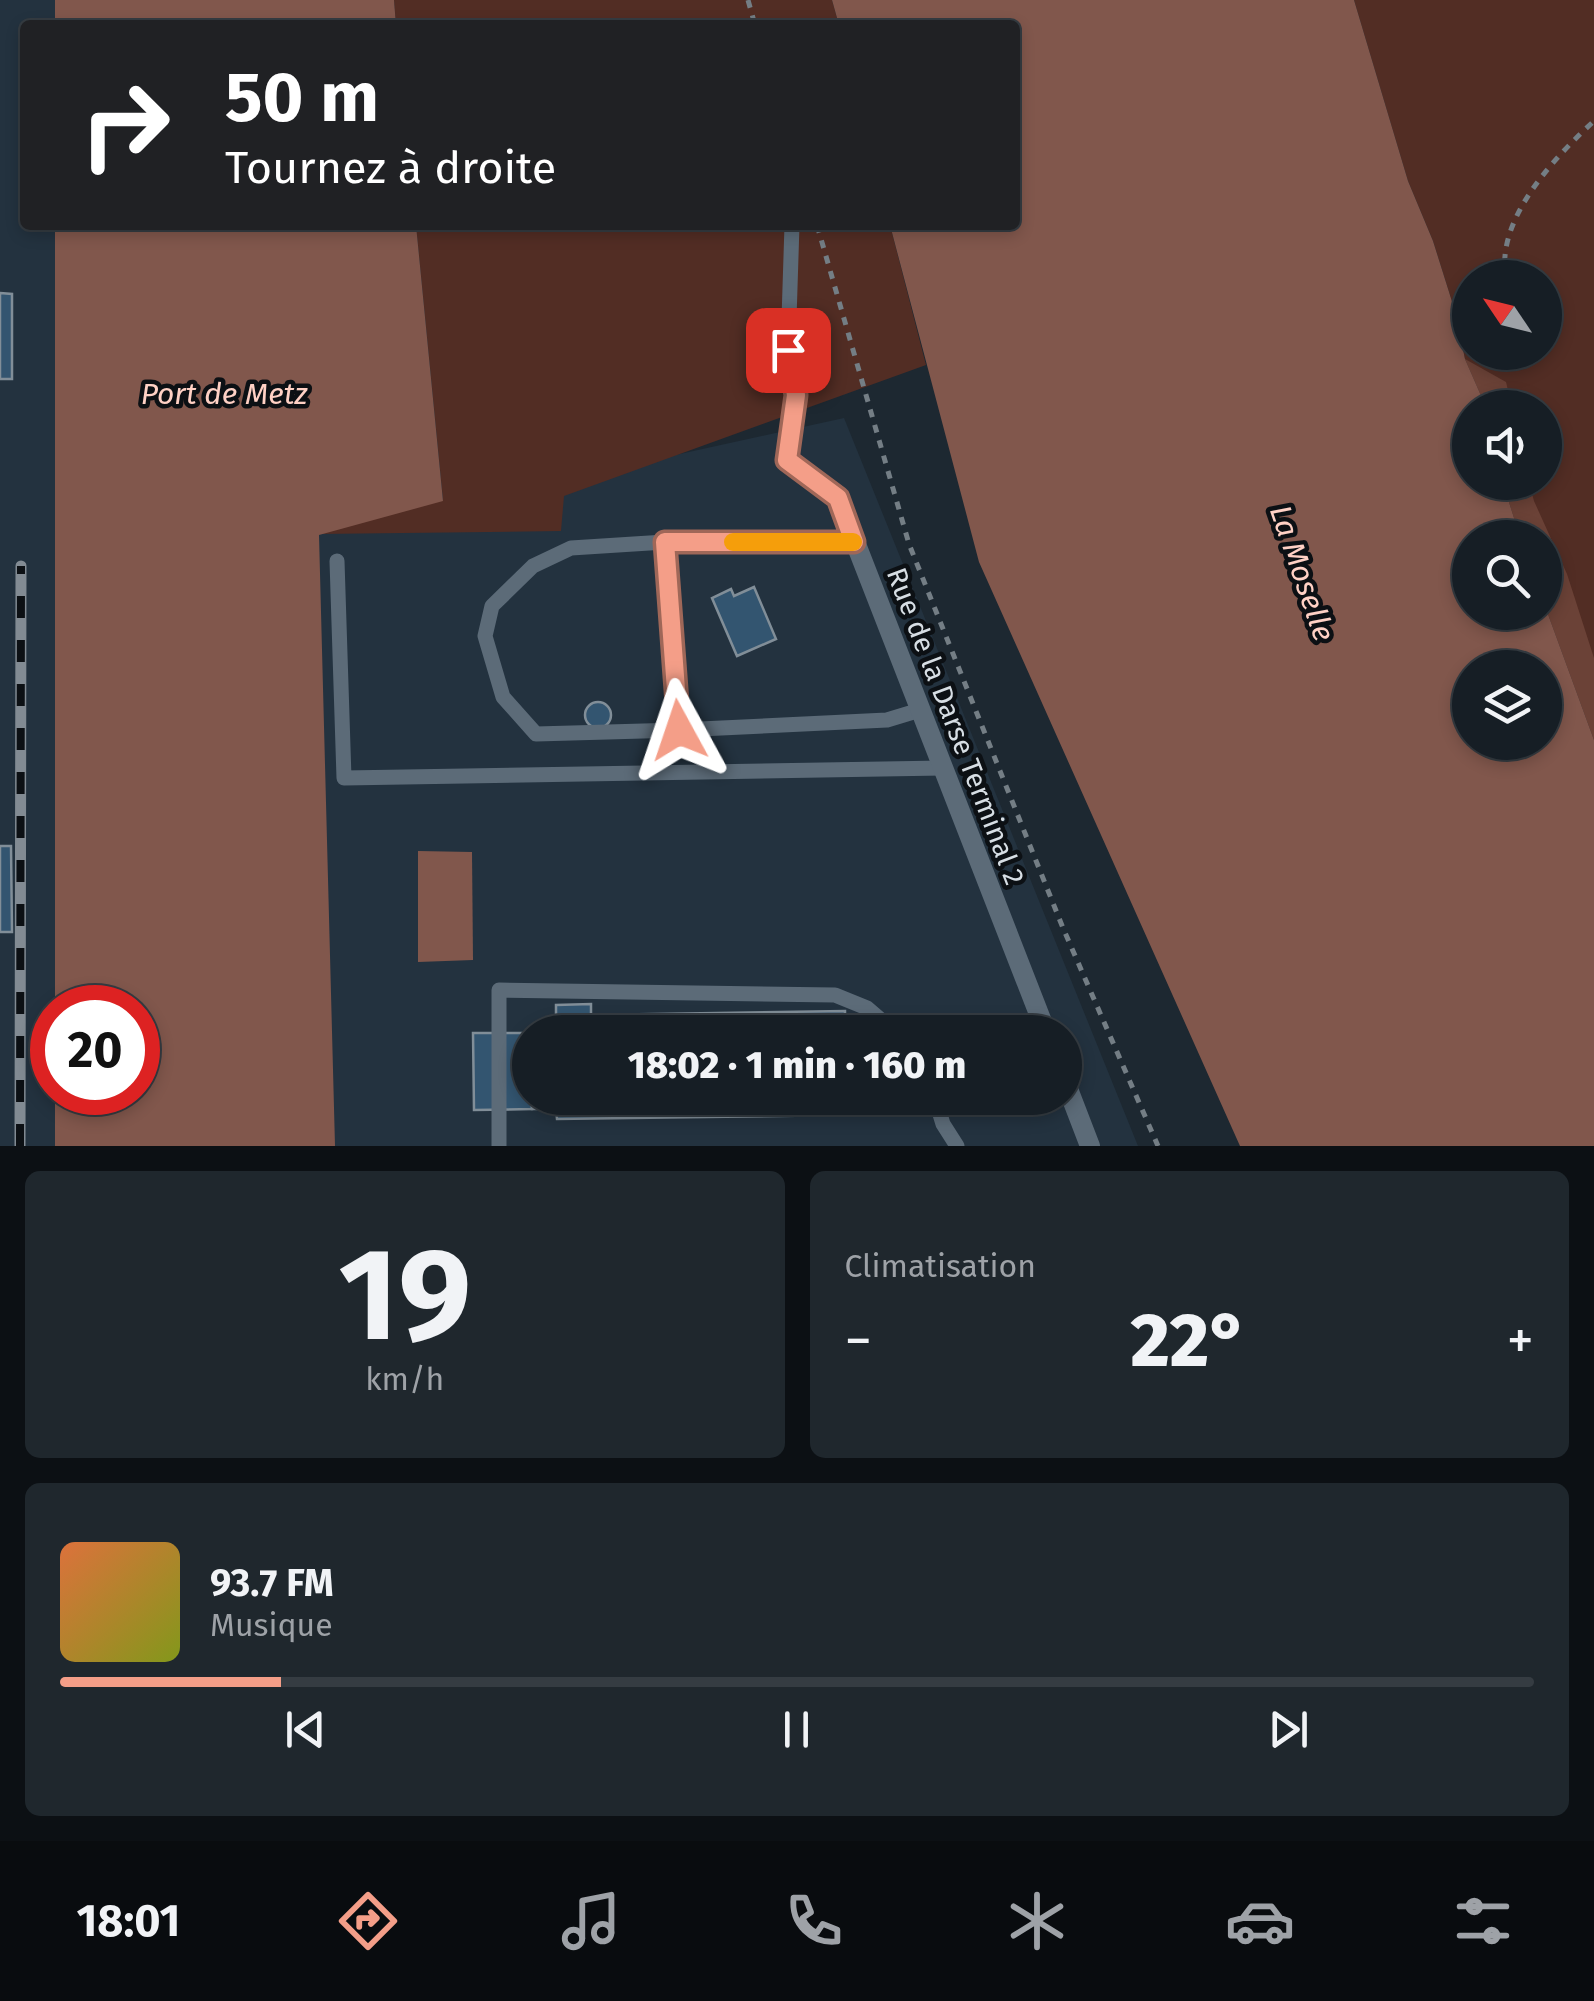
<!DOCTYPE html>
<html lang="fr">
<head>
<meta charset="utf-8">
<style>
  :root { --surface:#161e25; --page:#1f272d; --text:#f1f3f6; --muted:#9ea2a7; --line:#353c42; --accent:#f49e88 }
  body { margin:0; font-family:"Fira Sans",sans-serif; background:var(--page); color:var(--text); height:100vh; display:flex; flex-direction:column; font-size:38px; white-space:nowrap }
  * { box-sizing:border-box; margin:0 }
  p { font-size:32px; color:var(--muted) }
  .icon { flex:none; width:55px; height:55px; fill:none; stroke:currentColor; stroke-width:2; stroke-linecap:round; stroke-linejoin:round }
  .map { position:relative; height:1146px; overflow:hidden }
  .drawer { display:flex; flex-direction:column; gap:25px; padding:25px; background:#0c1014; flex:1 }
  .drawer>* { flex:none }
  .banner { position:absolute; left:20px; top:20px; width:1000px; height:210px; border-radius:10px; box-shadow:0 5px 15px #0003,0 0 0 2px var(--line); background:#202124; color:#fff; overflow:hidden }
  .needle { width:65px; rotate:305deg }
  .fabs { position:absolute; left:1452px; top:260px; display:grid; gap:20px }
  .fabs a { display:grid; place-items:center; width:110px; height:110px; border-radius:50%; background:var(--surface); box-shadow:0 5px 15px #0003,0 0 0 2px var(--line); font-size:50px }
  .speed { position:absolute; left:30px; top:985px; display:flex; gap:20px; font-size:50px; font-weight:700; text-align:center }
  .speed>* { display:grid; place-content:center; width:130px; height:130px; border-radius:50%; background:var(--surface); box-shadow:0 5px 15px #0003,0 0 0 2px var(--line); line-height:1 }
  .speed .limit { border:15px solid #d22; background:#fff; color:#111 }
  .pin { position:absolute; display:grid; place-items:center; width:85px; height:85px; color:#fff; margin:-42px; border-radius:20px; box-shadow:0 5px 15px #0006 }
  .me { position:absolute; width:110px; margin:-55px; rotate:355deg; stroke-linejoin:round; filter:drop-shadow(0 0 8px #0008) }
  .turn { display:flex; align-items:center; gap:35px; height:210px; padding:0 40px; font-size:45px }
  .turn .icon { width:130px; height:130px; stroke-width:2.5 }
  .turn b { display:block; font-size:70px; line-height:85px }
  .big { font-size:75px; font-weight:800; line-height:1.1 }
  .drawer .widget { flex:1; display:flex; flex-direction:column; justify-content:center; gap:15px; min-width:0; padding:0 35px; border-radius:15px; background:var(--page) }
  .drawer .dial { align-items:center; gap:0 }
  .dial b { font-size:130px; line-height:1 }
  .song { display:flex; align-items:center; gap:30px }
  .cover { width:120px; height:120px; border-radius:15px; background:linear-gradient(135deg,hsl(20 70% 55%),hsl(70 70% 35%)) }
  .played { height:10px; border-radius:5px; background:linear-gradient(90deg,var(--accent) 15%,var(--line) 15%) }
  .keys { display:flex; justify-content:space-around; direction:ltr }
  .heat { display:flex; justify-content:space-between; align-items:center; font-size:55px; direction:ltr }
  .drawer .tiles { flex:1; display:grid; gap:25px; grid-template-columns:1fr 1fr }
  .widget:last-child { grid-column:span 2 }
  .trip { position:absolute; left:512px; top:1015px; width:570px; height:100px; border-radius:50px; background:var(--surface); box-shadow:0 5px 15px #0003,0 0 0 2px var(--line); font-weight:800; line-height:100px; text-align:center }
  .tab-bar { display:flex; height:160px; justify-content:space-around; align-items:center; background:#090c0f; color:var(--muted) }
  .tab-bar .icon { width:70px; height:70px }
  .tab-bar .active { color:var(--accent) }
  .tab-bar b { font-size:45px; color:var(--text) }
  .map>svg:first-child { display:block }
  .built { fill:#23323f; fill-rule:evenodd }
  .green { fill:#522d24; fill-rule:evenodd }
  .forest { fill:#6b4237 }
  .water { fill:#81574c; fill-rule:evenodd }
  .building { fill:#335570; stroke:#818e98; stroke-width:2.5 }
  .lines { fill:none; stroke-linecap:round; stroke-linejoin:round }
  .path { stroke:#747e85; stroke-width:5; stroke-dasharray:8 8; stroke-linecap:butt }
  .service { stroke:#5c6b78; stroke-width:15 }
  .minor { stroke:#5c6b78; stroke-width:20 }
  .rail-casing { stroke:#828b93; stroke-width:11 }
  .rail { stroke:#0c1014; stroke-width:8; stroke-dasharray:22; stroke-linecap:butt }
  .route-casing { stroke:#9f6758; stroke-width:25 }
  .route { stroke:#f49e88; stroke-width:18 }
  .slow { stroke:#f59e0b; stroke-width:18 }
  .labels { text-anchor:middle; stroke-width:9; stroke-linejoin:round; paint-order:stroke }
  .street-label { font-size:28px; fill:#d7dee4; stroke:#0c1014 }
  .water-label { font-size:30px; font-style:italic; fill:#ffd1c5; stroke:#0c1014 }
</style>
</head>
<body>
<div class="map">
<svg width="1594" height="1146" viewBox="0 0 1594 1146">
  <rect width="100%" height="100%" fill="#1d2831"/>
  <path class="built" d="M0,0H388L392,25H25V225H419L457,503L844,418L1138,1146H0ZM52,1008H138V1092H52ZM530,1032H1065V1098H530Z"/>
  <g class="green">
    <polygon points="394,0 832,0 839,25 396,25"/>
    <path d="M1354,0H1594V740L1545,606V538L1520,537L1503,483L1545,482V408L1486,407L1465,359L1455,311L1433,241L1408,181ZM1470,278H1545V352H1470Z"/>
    <polygon points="416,225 890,225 926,365 564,496 561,531 319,534 443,500"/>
  </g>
  <g class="forest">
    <polygon points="1465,359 1506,382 1512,407 1486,407"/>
    <polygon points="1503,483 1529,483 1534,501 1567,574 1594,658 1594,740 1545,606 1545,538 1520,537"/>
  </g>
  <g class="water">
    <polygon points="55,0 394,0 396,25 55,25"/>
    <path d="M832,0H1354L1408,181L1433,241L1455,311L1465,359L1486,407L1470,408V482L1503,483L1520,537L1470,538V612H1545V606L1594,740V1146H1240L979,562L890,225H1015V25H839ZM1470,668H1545V742H1470Z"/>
    <polygon points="55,225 416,225 443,501 319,535 335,1146 55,1146 55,1093 138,1092 138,1008 55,1007"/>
    <polygon points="418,851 472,852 473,960 418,962"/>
  </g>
  <g class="building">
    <polygon points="0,293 12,294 12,379 0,379"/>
    <polygon points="754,587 776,639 737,656 712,598 731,589 734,596"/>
    <circle cx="598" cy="715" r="13"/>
    <polygon points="0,846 11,846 12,932 0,932"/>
    <polygon points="591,1004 591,1015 845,1011 845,1032 556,1032 556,1005"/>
    <polygon points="473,1033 530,1033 532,1109 474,1110"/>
    <polygon points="532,1098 846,1098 846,1115 557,1119 556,1109 532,1109"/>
  </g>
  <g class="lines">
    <g class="path">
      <polyline points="748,0 755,25"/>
      <polyline points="817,225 909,544 1063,928 1158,1146"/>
      <path d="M1506,278C1495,220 1554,158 1594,121"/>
    </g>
    <g class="service">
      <polyline points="787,459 796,395 788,350 792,225"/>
      <polyline points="854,541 665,542 679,730 887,720 920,710"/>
      <polyline points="665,542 571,548 533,566 492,606 485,636 503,697 536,734 679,730"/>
      <polyline points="337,561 344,778 943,768"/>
      <polyline points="935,1098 943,1124 957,1146"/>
      <polyline points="499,1146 499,990 835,995 867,1008 895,1032"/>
    </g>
    <g class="minor">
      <polyline points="787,459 838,498 1046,1032"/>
      <polyline points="1065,1081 1090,1146"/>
    </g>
    <defs>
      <polyline id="rail" points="20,1146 21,566"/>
    </defs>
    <use href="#rail" class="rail-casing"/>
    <use href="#rail" class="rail"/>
  </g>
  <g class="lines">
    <defs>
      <polyline id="route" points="679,730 665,542 854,542 838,498 787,460 796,395 788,350"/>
    </defs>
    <use href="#route" class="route-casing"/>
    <use href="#route" class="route"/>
    <polyline class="slow" points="733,542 853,542"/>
  </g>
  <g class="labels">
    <g class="street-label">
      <text transform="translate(956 726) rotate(69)" y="10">Rue de la Darse Terminal 2</text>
    </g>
    <g class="water-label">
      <text x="224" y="404">Port de Metz</text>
      <text transform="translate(1302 573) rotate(71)" y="10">La Moselle</text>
    </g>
  </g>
</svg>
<div class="fabs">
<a><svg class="needle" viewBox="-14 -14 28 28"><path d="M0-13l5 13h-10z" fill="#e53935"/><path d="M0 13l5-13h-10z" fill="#9ea2a7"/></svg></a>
<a><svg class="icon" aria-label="sound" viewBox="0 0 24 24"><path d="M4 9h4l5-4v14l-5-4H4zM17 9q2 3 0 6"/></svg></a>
<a><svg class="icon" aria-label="search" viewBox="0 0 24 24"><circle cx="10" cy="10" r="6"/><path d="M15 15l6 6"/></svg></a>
<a><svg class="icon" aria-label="layers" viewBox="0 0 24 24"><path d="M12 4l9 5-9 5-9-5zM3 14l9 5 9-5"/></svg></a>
</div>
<div class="speed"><div class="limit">20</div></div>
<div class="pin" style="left:788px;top:350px;background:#d93025"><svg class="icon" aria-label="arrive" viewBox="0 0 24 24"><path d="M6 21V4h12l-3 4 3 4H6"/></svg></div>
<svg class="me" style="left:679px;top:730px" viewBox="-20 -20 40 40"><path d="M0-17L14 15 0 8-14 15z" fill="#f49e88" stroke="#fff" stroke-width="4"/></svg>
<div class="trip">18:02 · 1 min · 160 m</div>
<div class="banner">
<div class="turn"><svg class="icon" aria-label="right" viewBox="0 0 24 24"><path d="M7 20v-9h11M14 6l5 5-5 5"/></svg><div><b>50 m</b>Tournez à droite</div></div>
</div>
</div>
<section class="drawer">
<div class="tiles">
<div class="widget dial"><b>19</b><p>km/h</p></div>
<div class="widget"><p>Climatisation</p>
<div class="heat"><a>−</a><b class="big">22°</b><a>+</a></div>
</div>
<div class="widget">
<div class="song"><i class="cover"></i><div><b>93.7 FM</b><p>Musique</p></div></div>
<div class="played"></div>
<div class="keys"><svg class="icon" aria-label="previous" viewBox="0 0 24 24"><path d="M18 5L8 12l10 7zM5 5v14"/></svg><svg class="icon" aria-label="pause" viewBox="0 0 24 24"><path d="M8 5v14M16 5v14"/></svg><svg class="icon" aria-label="next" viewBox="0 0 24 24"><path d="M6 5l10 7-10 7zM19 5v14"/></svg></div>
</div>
</div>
</section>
<nav class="tab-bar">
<b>18:01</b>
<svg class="icon active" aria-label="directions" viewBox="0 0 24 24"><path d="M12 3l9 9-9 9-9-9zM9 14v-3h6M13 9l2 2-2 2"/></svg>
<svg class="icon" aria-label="music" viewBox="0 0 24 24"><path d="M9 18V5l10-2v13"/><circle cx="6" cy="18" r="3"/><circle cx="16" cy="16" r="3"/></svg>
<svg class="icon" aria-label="phone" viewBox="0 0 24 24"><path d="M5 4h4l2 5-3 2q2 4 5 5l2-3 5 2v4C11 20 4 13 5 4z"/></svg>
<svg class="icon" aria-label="climate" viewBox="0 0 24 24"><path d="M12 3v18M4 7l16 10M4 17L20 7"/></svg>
<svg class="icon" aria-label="car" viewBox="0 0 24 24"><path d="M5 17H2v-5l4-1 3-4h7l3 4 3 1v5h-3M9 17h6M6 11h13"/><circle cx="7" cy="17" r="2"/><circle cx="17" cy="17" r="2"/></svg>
<svg class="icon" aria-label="filters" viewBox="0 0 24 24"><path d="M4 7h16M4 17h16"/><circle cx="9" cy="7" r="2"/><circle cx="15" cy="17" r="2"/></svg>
</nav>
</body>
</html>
